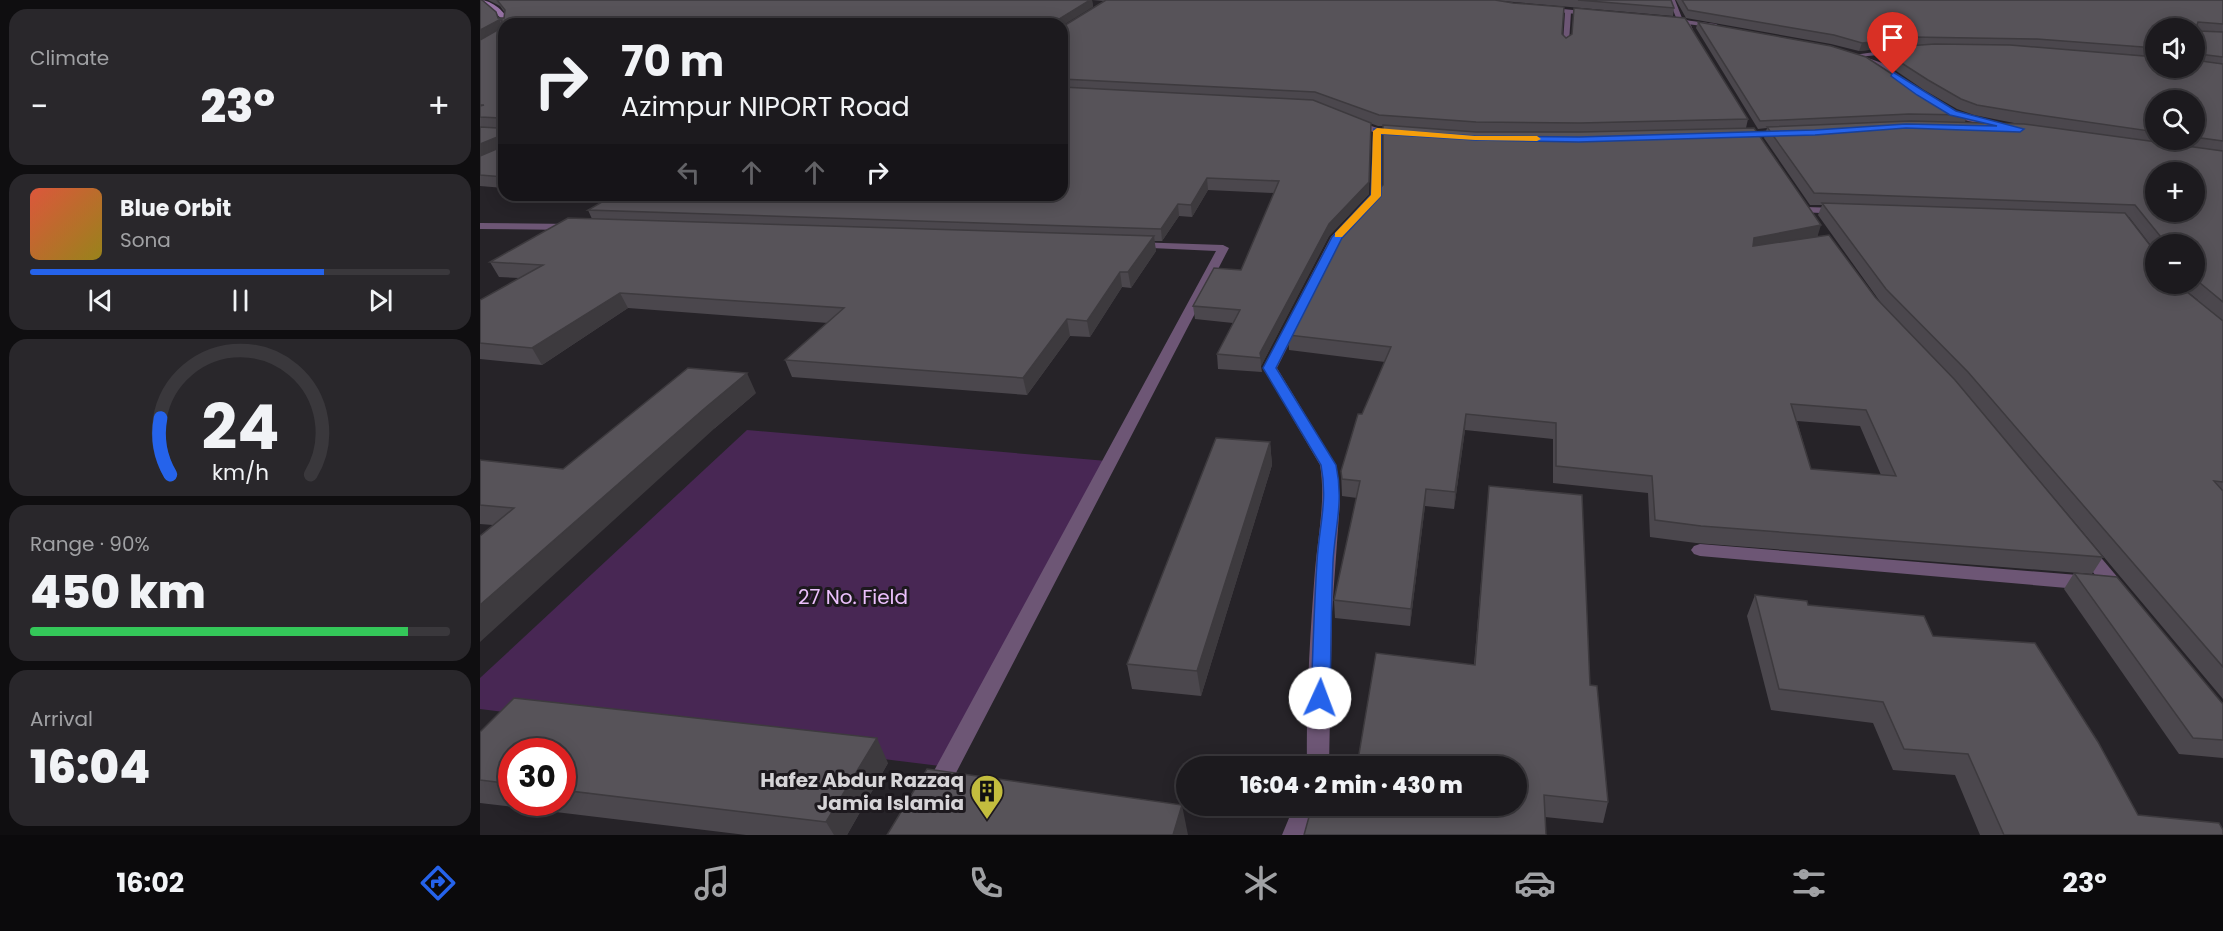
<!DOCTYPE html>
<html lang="en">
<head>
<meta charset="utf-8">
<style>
  :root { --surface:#1c1a1e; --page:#29272b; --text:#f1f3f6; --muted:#a0a1a4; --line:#3a383c; --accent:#2563eb }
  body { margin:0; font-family:Poppins,sans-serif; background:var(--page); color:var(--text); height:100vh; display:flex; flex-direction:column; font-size:22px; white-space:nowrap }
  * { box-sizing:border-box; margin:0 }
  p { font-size:20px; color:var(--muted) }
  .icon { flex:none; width:33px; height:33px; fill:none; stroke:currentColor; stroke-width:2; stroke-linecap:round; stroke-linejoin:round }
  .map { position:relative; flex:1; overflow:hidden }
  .side { display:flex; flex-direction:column; gap:9px; padding:9px; background:#0f0e10; width:480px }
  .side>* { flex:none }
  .top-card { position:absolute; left:18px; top:18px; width:570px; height:183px; border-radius:18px; box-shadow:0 3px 15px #0003,0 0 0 2px var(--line); background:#1c1a1e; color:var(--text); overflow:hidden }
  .tools { position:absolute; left:1665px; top:18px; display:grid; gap:12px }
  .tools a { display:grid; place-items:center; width:60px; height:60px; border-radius:50%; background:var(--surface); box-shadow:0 3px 15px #0003,0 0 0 2px var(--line); font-size:30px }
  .speed { position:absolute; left:18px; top:738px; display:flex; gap:12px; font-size:30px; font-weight:700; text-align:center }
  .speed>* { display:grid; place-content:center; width:78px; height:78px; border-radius:50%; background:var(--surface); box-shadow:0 3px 15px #0003,0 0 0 2px var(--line); line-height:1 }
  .speed .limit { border:9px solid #d22; background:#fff; color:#111 }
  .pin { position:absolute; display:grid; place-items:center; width:51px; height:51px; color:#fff; margin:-62px -26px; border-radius:50% 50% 50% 0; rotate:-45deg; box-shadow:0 0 6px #0007 }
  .pin .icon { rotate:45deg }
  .me { position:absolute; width:66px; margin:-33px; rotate:2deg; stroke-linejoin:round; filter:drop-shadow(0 0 4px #0008) }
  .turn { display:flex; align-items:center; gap:21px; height:126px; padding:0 24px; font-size:27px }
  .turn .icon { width:78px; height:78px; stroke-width:2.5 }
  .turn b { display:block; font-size:42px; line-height:51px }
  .lanes { display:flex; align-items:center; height:57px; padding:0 24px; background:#0003; justify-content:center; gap:30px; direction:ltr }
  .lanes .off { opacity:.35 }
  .big { font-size:45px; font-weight:800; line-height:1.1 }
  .side .tile { flex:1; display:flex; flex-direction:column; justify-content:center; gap:9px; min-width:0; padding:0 21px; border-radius:18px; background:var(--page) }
  .side .dial { align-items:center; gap:0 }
  .dial svg { height:156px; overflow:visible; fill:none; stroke:var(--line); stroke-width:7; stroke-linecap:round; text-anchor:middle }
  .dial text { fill:var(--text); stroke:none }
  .song { display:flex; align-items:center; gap:18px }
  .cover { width:72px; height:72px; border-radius:9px; background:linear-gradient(135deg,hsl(10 70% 55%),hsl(50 70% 35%)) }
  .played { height:6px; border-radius:3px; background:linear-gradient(90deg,var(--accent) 70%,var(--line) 70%) }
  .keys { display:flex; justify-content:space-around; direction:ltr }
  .heat { display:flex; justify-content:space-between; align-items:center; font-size:33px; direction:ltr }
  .charge { height:9px; border-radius:4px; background:linear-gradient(90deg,#34c759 90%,var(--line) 0) }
  .trip { position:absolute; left:696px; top:756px; width:351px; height:60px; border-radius:30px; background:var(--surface); box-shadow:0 3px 15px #0003,0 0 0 2px var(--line); font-weight:800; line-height:60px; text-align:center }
  .tabs { display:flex; height:96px; justify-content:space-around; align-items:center; background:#0b0a0c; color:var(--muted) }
  .tabs .icon { width:42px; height:42px }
  .tabs .current { color:var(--accent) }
  .tabs b { font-size:27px; color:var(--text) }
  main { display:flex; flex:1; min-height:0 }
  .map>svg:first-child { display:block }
  .green { fill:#482754 }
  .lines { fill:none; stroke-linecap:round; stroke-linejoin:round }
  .minor { fill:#6d5675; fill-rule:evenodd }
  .tertiary { fill:#6d5675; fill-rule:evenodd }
  .secondary { fill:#9672a4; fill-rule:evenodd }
  .wall { fill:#4b474d; fill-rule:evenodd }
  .shaded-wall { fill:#3d3a3e }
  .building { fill:#575359; stroke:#3d3a3e; stroke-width:1.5; fill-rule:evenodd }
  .route { fill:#2563eb; stroke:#184099; stroke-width:1.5 }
  .slow { fill:#f59e0b }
  .labels { text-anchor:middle; stroke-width:6; stroke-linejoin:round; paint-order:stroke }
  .near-park-label { font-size:20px; fill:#ebc0fc; stroke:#1d191e }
  .near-poi-label { font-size:20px; font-weight:bold; fill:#d6d4d7; stroke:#1d191e; text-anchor:end }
</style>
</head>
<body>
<main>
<section class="side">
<div class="tile"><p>Climate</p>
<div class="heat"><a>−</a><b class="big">23°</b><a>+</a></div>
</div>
<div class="tile">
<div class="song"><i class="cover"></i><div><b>Blue Orbit</b><p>Sona</p></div></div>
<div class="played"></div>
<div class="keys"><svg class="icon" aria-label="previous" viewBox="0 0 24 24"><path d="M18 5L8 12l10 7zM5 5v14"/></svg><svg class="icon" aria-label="pause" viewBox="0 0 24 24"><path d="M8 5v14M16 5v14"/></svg><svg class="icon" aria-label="next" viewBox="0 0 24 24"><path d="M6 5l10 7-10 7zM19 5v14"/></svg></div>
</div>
<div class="tile dial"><svg viewBox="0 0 100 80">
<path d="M14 69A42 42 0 1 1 86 69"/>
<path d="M14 69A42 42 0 0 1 9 40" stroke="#2563eb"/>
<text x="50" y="56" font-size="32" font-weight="700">24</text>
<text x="50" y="72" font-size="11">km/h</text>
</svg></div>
<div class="tile"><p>Range · 90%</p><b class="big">450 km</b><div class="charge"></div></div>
<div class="tile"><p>Arrival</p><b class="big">16:04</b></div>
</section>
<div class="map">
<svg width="1743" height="835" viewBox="0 0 1743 835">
  <rect width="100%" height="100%" fill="#262328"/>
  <polygon class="green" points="267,430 627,461 460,766 0,709 0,678"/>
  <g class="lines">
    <g class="minor">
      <polygon points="1189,0 1195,0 1202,18 1209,21 1213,30 1209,30 1204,23 1197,20"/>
      <polygon points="1088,10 1091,12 1089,43 1086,45 1083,43 1085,12"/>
      <polygon points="1415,49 1418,53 1378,57 1374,55"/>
      <path d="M870,119C880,119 888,126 898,128C907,131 918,128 926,133L922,136L901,134V196L862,238L797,368L856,465L858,478L860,501L852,612L849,766H827C826,701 830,635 835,570C838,534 846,501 840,465L783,368L851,237L891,195L893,132L870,123Z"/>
      <polygon points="1306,130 1310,133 1309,135 1258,138 1254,135 1258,132"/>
      <polygon points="1325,207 1360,208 1365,211 1360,214 1321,212 1320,210"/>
      <polygon points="0,223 93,224 98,227 93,230 0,229"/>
      <polygon points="654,242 743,245 749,248 465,794 457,797 449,794 446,787 449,780 736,251 650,247 648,245"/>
      <polygon points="1220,544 1610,576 1617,578 1619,583 1617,588 1610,590 1220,556 1214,554 1211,550 1214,546"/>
      <polygon points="1606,545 1612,547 1645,586 1647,591 1645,596 1638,598 1631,596 1600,555 1597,551 1600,547"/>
      <polygon points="814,806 837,806 826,835 802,835"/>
    </g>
    <g class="tertiary">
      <polygon points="1063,7 1113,12 1116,14 1113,16 1061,10"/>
      <polygon points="1188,18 1236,24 1239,26 1236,28 1186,21"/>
      <polygon points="1374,53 1402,63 1439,90 1432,92 1396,67 1374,57"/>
      <polygon points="1469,108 1493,117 1532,125 1533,127 1529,130 1488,121 1466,113 1465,111"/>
    </g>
    <path class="secondary" d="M0,0C11,0 28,12 28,24L23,25L22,19Z"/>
  </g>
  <g class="wall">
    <path d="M0,0L16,12L19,18H24L25,13L20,6L8,0H1191L1194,8L1193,16L1022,1L1082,34L1086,38L1092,35L1094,8L1268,119L1266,128L1338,236L1401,303L1338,215L1342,205H1330L1284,138L1287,128L1278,129L1216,28L1218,22L1438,91L1472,110L1488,115L1485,122L1539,124L1494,115L1477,109L1444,90L1396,57L1398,49L1379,51L1351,44L1206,18L1196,0H1743V699L1477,382L1623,557L1612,574L1216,543L1170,537L1168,493L1073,483V439L985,430L974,509L945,506L930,626L855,618L854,600L877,498L862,496L861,471L882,414L905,362L809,350L808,335L903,185V126H898L887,122L889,194L849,236L781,366L782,372L738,369L737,354L753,323L715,319L713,306L761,270L794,193L728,190L712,217L699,216L682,241H674L676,251L651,288L642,287L610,337L590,336L547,395L312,377L305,360L348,323L148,308L62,365L0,359V300L39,278L19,277L10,262L112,219L108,210L267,196L582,195V27L624,1L612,0L613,7L24,24V188L0,186ZM1676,28L1714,68H1676ZM1676,100H1714V140H1676ZM1648,217H1649L1676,252V244H1714V284H1698L1718,300L1676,284ZM1317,421L1380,426L1401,475L1331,469Z"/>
    <polygon points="276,393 235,428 13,525 0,524 0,460 83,469"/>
    <polygon points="790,442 792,465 721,696 652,689 647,664"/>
    <polygon points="1009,486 1110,685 1128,802 1123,823 1065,817 1036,806 994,665"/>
    <polygon points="1594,573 1743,704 1743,758 1699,754 1584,589"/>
    <polygon points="1275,595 1328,605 1453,636 1658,815 1743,835 1500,835 1475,775 1413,770 1393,723 1291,710 1267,616"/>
    <path d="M0,732L408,763L367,835H266L0,803ZM32,752H82V802H32Z"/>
  </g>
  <g class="shaded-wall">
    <polygon points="610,0 612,0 613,7 582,26 582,24 580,24 579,19"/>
    <polygon points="16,12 23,28 0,41 0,30"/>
    <polygon points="1431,37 1428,46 1379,51 1382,43"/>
    <polygon points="891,123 889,194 849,236 781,366 780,353"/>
    <polygon points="17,137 23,148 0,158 0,144"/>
    <polygon points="727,178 728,190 712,217 711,205"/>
    <polygon points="698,204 699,216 682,241 681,229"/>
    <polygon points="1341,225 1337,238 1271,252 1274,238"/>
    <polygon points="674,236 676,251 651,288 648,272"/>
    <polygon points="640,272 642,287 610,337 607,321"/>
    <polygon points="140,293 148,308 62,365 52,348"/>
    <polygon points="587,319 590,336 547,395 543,378"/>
    <polygon points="267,373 276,393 235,428 0,642 0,605 225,408"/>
    <polygon points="986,414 985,430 974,509 975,492"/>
    <polygon points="790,442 792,465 721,696 717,671"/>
    <polygon points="946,489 945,506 930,626 931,609"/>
    <polygon points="397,738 408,763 367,835 354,835 346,822"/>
    <polygon points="702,805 708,835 693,835"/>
  </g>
  <g class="building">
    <polygon points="0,0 2,0 16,12 18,18 24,18 25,10 17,0 610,0 579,19 580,24 24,24 24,177 0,175 0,156 19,148 20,139 17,137 0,144 0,127 18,128 21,125 20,118 0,117 0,106 4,105 0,105 0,40 21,28 22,20 19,20 0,30"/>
    <polygon points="626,0 1015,0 1033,3 1084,7 1082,34 1086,38 1092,34 1094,8 1205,18 1268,119 1100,123 996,122 899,115 835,92 582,79 582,27"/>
    <polygon points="1098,0 1191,0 1194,8"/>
    <polygon points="1202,0 1743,0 1743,24 1718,22 1716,28 1718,31 1743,32 1743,57 1719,54 1714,59 1714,28 1676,28 1676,48 1557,39 1431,37 1382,43 1354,35 1208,10"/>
    <polygon points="1218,22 1351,46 1386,57 1438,91 1472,110 1488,115 1429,114 1280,121"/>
    <polygon points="1455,44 1530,45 1676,57 1676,68 1714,68 1714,60 1743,64 1743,141 1714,137 1714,100 1676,100 1676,132 1545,113 1497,105 1481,99 1448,80 1398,48"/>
    <polygon points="582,87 833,100 891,123 889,182 849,224 780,353 781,358 737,354 760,310 713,306 734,268 761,270 799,181 727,178 711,205 698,204 681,229 108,210 134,195 582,195"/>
    <path d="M1430,121L1544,124L1743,151V302L1714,278V244H1685V242L1655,205L1334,193L1287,127ZM1676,172H1714V212H1676Z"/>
    <path d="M903,125L996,132H1101L1274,128L1341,225L1274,238L1273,246L1349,235L1395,297L1475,380L1623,557L1221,526L1175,520L1172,476L1076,466V423L986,414L975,492L946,489L931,609L854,600L880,481L862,479L861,471L878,414H882L911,347L808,335L864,226L903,185ZM1311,404L1386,410L1416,476L1331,469Z"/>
    <polygon points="1342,203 1645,213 1676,253 1676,284 1697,284 1743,321 1743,482 1734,481 1743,491 1743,667 1488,372 1406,289"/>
    <polygon points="88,218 674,236 648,272 640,272 607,321 587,319 543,378 305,360 364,308 140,293 52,348 0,343 0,300 63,265 10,262"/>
    <polygon points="208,368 267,373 225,408 0,605 0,536 34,508 0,505 0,460 83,469"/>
    <polygon points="736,438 790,442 717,671 647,664"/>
    <polygon points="1009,486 1102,495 1110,685 1117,686 1128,802 1064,795 1066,835 824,835 832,806 1036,806 1036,766 877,766 896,653 995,665"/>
    <polygon points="1594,573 1637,577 1743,704 1743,740 1713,738"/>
    <polygon points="1275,595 1327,601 1328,605 1444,616 1453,636 1555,643 1618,742 1658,815 1739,823 1743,830 1743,835 1524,835 1488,754 1424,749 1403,702 1299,689"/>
    <polygon points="34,698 397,738 346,822 82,790 82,752 32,752 32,784 0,780 0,732"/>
    <polygon points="447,769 702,805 693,835 407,835"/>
  </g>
  <path class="route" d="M1413,72L1476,111L1544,129L1540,132L1426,128L1335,135L1099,142L995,140L901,134V196L862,238L796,368L856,465C864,502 855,526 853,562C851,607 851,652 850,698L847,703L840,705L834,703L831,698C833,652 834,607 837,562C839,526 848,502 841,465L783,368L852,237L891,195L894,129L995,136L1099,137L1335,130L1426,124L1517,126L1470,115L1437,95L1411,76Z"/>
  <polygon class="slow" points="897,128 995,136 1057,136 1061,139 1057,141 995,140 901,134 901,196 862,237 855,237 855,233 891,195 893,131"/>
  <defs>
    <symbol id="building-pin" viewBox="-11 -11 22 30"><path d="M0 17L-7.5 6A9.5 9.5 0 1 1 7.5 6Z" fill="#c3bd3e" stroke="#1d191e"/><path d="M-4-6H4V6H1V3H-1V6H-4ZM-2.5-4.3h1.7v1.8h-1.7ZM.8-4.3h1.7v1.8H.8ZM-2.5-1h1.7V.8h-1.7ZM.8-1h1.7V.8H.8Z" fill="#111"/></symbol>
  </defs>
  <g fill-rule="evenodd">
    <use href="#building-pin" x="488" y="772" width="38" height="52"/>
  </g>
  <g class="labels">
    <g class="near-park-label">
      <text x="373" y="604">27 No. Field</text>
    </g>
    <g class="near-poi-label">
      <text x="484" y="787">Hafez Abdur Razzaq<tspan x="484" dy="23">Jamia Islamia</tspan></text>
    </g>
  </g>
</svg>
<div class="tools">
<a><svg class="icon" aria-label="sound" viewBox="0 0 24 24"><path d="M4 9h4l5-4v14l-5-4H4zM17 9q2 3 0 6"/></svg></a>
<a><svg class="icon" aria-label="search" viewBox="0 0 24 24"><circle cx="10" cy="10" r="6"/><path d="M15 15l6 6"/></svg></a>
<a>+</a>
<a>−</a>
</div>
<div class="speed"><div class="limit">30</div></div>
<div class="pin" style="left:1413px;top:74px;background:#d93025"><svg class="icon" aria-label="arrive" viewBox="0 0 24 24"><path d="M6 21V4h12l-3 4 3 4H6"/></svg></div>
<svg class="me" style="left:840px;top:698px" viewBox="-20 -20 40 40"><circle r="19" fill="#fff"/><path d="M0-13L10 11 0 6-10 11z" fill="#2563eb"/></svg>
<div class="trip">16:04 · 2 min · 430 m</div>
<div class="top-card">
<div class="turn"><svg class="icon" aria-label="right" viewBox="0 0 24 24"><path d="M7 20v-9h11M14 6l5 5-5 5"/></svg><div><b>70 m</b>Azimpur NIPORT Road</div></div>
<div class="lanes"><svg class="icon off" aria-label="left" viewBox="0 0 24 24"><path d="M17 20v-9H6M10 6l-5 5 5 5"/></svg><svg class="icon off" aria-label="ahead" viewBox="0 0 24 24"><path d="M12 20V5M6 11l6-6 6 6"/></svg><svg class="icon off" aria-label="ahead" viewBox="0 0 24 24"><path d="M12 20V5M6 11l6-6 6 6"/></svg><svg class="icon" aria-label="right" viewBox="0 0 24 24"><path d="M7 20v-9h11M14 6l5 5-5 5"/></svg></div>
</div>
</div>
</main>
<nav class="tabs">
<b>16:02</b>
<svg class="icon current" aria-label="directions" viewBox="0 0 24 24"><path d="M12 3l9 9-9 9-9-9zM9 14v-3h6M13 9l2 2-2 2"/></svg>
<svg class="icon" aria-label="music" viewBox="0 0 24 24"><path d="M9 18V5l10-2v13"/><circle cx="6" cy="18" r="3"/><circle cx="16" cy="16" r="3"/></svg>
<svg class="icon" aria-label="phone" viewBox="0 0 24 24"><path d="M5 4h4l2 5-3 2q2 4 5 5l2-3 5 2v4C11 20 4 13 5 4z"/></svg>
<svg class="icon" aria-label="climate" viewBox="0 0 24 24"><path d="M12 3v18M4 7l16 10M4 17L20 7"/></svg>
<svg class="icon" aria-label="car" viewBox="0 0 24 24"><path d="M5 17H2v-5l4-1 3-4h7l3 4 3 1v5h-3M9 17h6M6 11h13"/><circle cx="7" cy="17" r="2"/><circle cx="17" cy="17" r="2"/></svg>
<svg class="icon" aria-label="filters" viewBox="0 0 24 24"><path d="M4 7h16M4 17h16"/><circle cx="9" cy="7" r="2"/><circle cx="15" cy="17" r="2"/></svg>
<b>23°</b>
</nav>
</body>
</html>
